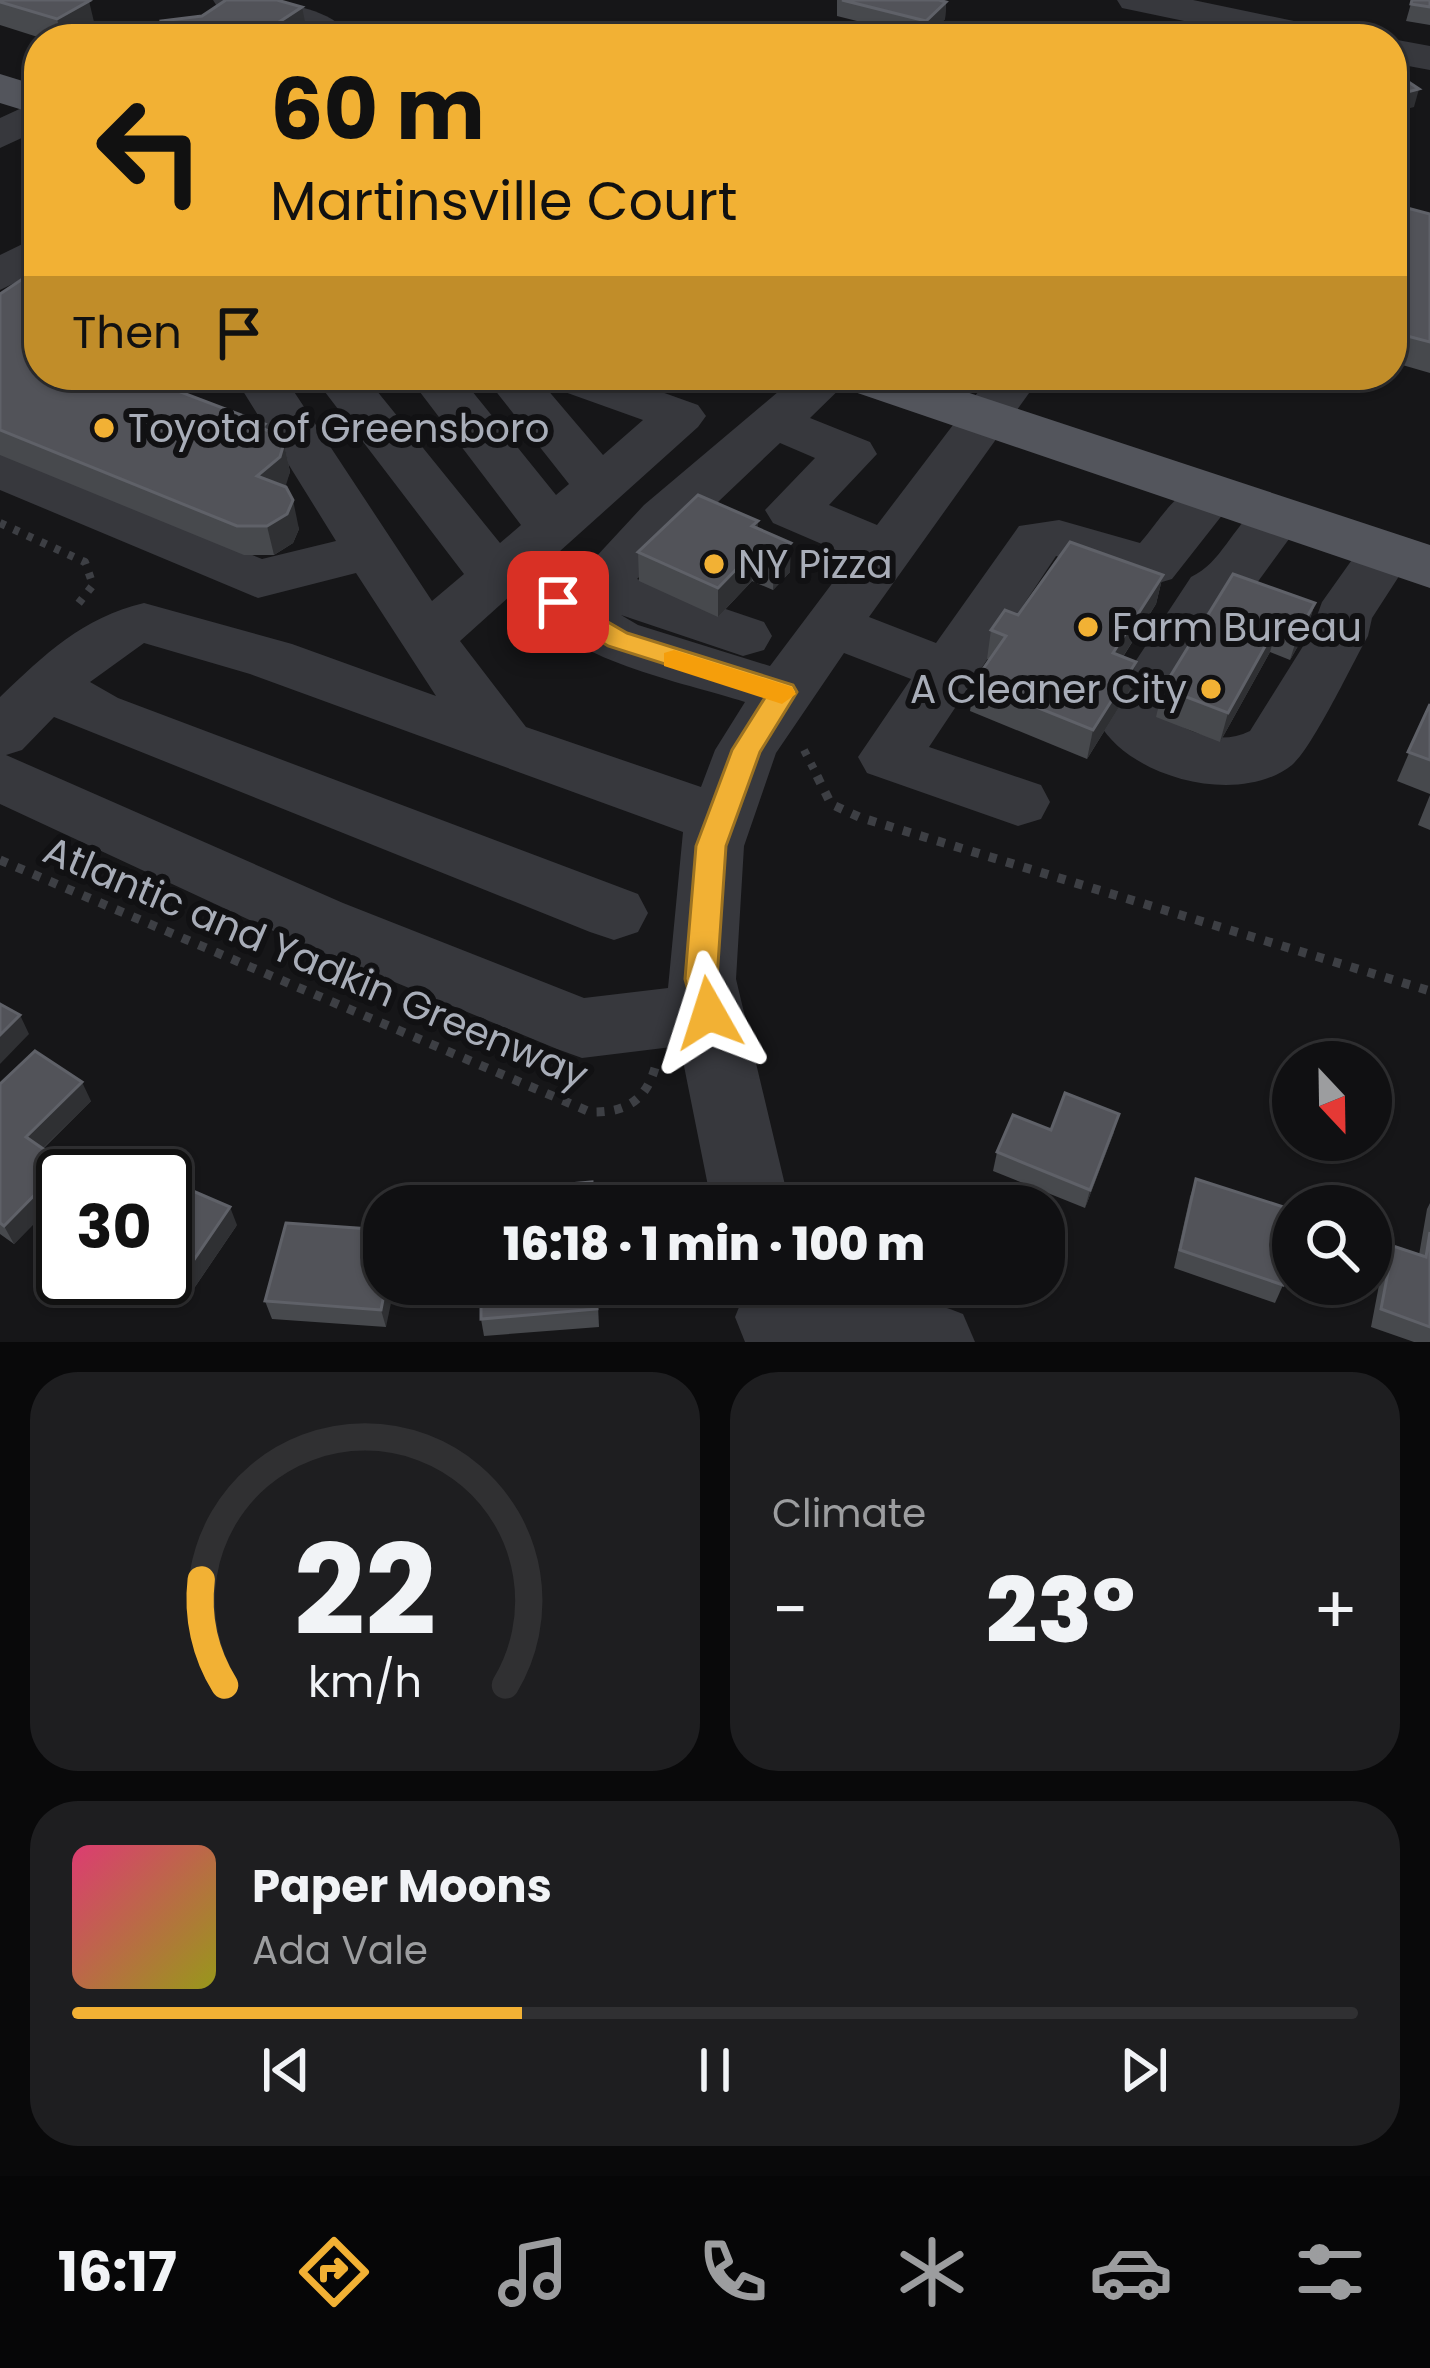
<!DOCTYPE html>
<html lang="en">
<head>
<meta charset="utf-8">
<style>
  :root { --surface:#101012; --page:#1e1e20; --text:#f1f3f6; --muted:#9c9d9f; --line:#303032; --accent:#f2b134 }
  body { margin:0; font-family:Poppins,sans-serif; background:var(--page); color:var(--text); height:100vh; display:flex; flex-direction:column; font-size:45px; white-space:nowrap }
  * { box-sizing:border-box; margin:0 }
  p { font-size:39px; color:var(--muted) }
  .icon { flex:none; width:66px; height:66px; fill:none; stroke:currentColor; stroke-width:2; stroke-linecap:round; stroke-linejoin:round }
  .map { position:relative; height:1342px; overflow:hidden }
  .details { display:flex; flex-direction:column; gap:30px; padding:30px; background:#09090a; flex:1 }
  .details>* { flex:none }
  .guide { position:absolute; left:24px; top:24px; width:1383px; height:366px; border-radius:48px; box-shadow:0 3px 9px #0004,0 0 0 3px var(--line); background:#f2b134; color:#111; overflow:hidden }
  .needle { width:78px; rotate:158deg }
  .tools { position:absolute; left:1272px; top:1041px; display:grid; gap:24px }
  .tools a { display:grid; place-items:center; width:120px; height:120px; border-radius:50%; background:var(--surface); box-shadow:0 3px 9px #0004,0 0 0 3px var(--line); font-size:60px }
  .speed { position:absolute; left:36px; top:1149px; display:flex; gap:24px; font-size:60px; font-weight:700; text-align:center }
  .speed>* { display:grid; place-content:center; width:156px; height:156px; border-radius:50%; background:var(--surface); box-shadow:0 3px 9px #0004,0 0 0 3px var(--line); line-height:1 }
  .speed .limit { border:6px solid #111; border-radius:18px; background:#fff; color:#111 }
  .pin { position:absolute; display:grid; place-items:center; width:102px; height:102px; color:#fff; margin:-51px; border-radius:24px; box-shadow:0 6px 18px #0006 }
  .me { position:absolute; width:132px; margin:-66px; rotate:354deg; stroke-linejoin:round; filter:drop-shadow(0 0 9px #0008) }
  .turn { display:flex; align-items:center; gap:42px; height:252px; padding:0 48px; font-size:54px }
  .turn .icon { width:156px; height:156px; stroke-width:2.5 }
  .turn b { display:block; font-size:84px; line-height:102px }
  .then { display:flex; align-items:center; height:114px; padding:0 48px; background:#0003; gap:24px; font-size:45px }
  .big { font-size:90px; font-weight:800; line-height:1.1 }
  .details .card { flex:1; display:flex; flex-direction:column; justify-content:center; gap:18px; min-width:0; padding:0 42px; border-radius:48px; background:var(--page) }
  .details .dial { align-items:center; gap:0 }
  .dial svg { height:312px; overflow:visible; fill:none; stroke:var(--line); stroke-width:7; stroke-linecap:round; text-anchor:middle }
  .dial text { fill:var(--text); stroke:none }
  .song { display:flex; align-items:center; gap:36px }
  .cover { width:144px; height:144px; border-radius:18px; background:linear-gradient(135deg,hsl(340 70% 55%),hsl(60 70% 35%)) }
  .played { height:12px; border-radius:6px; background:linear-gradient(90deg,var(--accent) 35%,var(--line) 35%) }
  .keys { display:flex; justify-content:space-around; direction:ltr }
  .heat { display:flex; justify-content:space-between; align-items:center; font-size:66px; direction:ltr }
  .details .tiles { flex:1; display:grid; gap:30px; grid-template-columns:1fr 1fr }
  .card:last-child { grid-column:span 2 }
  .trip { position:absolute; left:363px; top:1185px; width:702px; height:120px; border-radius:48px; background:var(--surface); box-shadow:0 3px 9px #0004,0 0 0 3px var(--line); font-weight:800; line-height:120px; text-align:center }
  .menu { display:flex; height:192px; justify-content:space-around; align-items:center; background:#060607; color:var(--muted) }
  .menu .icon { width:84px; height:84px }
  .menu .selected { color:var(--accent) }
  .menu b { font-size:54px; color:var(--text) }
  .map>svg:first-child { display:block }
  .lines { fill:none; stroke-linecap:round; stroke-linejoin:round }
  .path-far1 { stroke:#3d3f44; stroke-width:8; stroke-dasharray:6 9; stroke-linecap:butt }
  .path { stroke:#3d3f44; stroke-width:9; stroke-dasharray:8 10; stroke-linecap:butt }
  .minor { fill:#37383d; fill-rule:evenodd }
  .major { fill:#53555c; fill-rule:evenodd }
  .wall { fill:#47494d }
  .shaded-wall { fill:#2f3033 }
  .building { fill:#525359; stroke:#5f6168; stroke-width:3 }
  .route { fill:#f2b134; stroke:#9d7322; stroke-width:3 }
  .slow { fill:#f59e0b }
  .poi-dot { fill:#f2b134; stroke:#111113; stroke-width:4.5 }
  .labels { text-anchor:middle; stroke-width:12; stroke-linejoin:round; paint-order:stroke }
  .poi-label { font-size:39px; fill:#a8adb8; stroke:#111113; text-anchor:start }
  .street-label { font-size:39px; fill:#a8adb8; stroke:#111113 }
</style>
</head>
<body>
<div class="map">
<svg width="1430" height="1342" viewBox="0 0 1430 1342">
  <rect width="100%" height="100%" fill="#161618"/>
  <g class="lines">
    <g class="path-far1">
      <polyline points="0,523 85,562 93,585 78,604"/>
      <polyline points="804,750 819,779"/>
    </g>
    <g class="path">
      <polyline points="817,776 831,804 859,817 1430,991"/>
      <path d="M0,860L590,1112C624,1113 645,1102 655,1068"/>
    </g>
    <g class="minor">
      <path d="M213,0C255,0 323,0 350,35L309,39L218,8Z"/>
      <polygon points="1117,0 1193,0 1342,31 1348,39 1270,39 1122,8"/>
      <polygon points="1392,39 1430,46 1430,70 1392,63"/>
      <polygon points="39,100 39,130 0,148 0,118"/>
      <polygon points="39,236 39,271 0,290 0,255"/>
      <path d="M233,375H283L432,601L464,574L312,375H364L500,543L521,525L407,375H459L556,495L569,484L483,375H535L603,455L643,420L548,386L541,375H614L698,405L706,416L698,427L460,641L526,727L701,787L715,750L745,702C683,682 564,660 529,602L538,588L569,586L644,505L798,375H854L810,418L870,442L877,454L829,505L877,525L991,375H1042L869,617L936,643L1019,526L1059,520L1140,543C1166,513 1186,471 1230,483L1238,495L1172,579L1152,585L1056,556L929,747L1041,785L1050,802L1041,819L1018,826L867,773L858,757L911,679L844,653L776,753L744,846L736,979L790,1206H712L680,1046L582,1058L557,1049L295,941L0,804V697C45,654 82,618 144,603L292,644L436,696L356,573L258,598L0,490V453L262,559L336,541ZM780,443L815,458L765,510L773,523L852,557L770,666L638,625L621,615L743,656L764,650L772,636L764,622L637,579ZM144,643L250,674L683,832L668,988L584,998L343,903L6,755L22,750L54,717L590,932L614,940L638,932L648,913L638,894L118,698L90,682Z"/>
      <path d="M1277,499L1296,504L1305,517L1246,598L1231,605L1164,716C1190,733 1220,746 1250,731L1310,635L1322,602L1366,540L1386,534L1406,540L1414,553L1372,618L1368,636C1352,664 1313,747 1292,765C1239,807 1130,778 1099,723L1108,703L1191,577C1228,560 1236,510 1277,499Z"/>
      <path d="M761,1284C827,1284 901,1289 963,1314L975,1342H745L735,1317L746,1290Z"/>
    </g>
    <g class="major">
      <polygon points="0,74 39,86 39,115 0,103"/>
      <polygon points="832,375 915,375 1430,545 1430,588 840,387"/>
    </g>
  </g>
  <g class="wall">
    <polygon points="0,0 95,26 73,39 44,39 0,25"/>
    <polygon points="837,0 939,0 946,2 945,19 925,38 837,16"/>
    <polygon points="1412,0 1430,0 1430,25 1406,21"/>
    <polygon points="1392,204 1430,214 1430,373 1392,362"/>
    <polygon points="0,294 39,375 179,375 165,386 265,424 267,430 284,443 290,472 284,487 299,529 293,543 274,555 244,555 0,455"/>
    <polygon points="758,529 790,572 773,590 752,581 718,617 639,581 638,552"/>
    <polygon points="1163,575 1156,604 1123,657 1129,691 1087,759 970,711 974,682 989,660 987,659 991,630 1018,615"/>
    <polygon points="1315,603 1306,632 1290,660 1270,652 1220,742 1156,717 1163,688"/>
    <polygon points="1430,704 1430,794 1397,781"/>
    <polygon points="1430,795 1430,830 1418,825"/>
    <polygon points="0,1084 91,1101 43,1149 63,1176 63,1194 14,1244 0,1234"/>
    <polygon points="1051,1130 1114,1132 1085,1208 993,1171 997,1152"/>
    <polygon points="1196,1179 1283,1285 1275,1303 1174,1268 1190,1197"/>
    <polygon points="1430,1203 1430,1342 1414,1342 1371,1327 1383,1264 1393,1246 1419,1255 1427,1209"/>
    <polygon points="237,1225 182,1306 118,1278 165,1278"/>
    <polygon points="384,1230 386,1327 272,1319 265,1301"/>
    <polygon points="481,1284 597,1284 599,1327 484,1336 481,1319"/>
  </g>
  <g class="shaded-wall">
    <polygon points="89,1 95,26 73,39 62,39 57,19"/>
    <polygon points="946,2 945,19 925,38 926,21"/>
    <polygon points="302,7 307,32 296,39 253,39"/>
    <polygon points="1419,89 1414,107 1392,113 1392,96"/>
    <polygon points="135,375 179,375 143,403"/>
    <polygon points="284,443 290,472 286,485 263,505 257,476"/>
    <polygon points="293,500 299,529 293,543 274,555 267,526"/>
    <polygon points="758,521 757,550 753,554 752,581 718,617 718,588 752,526"/>
    <polygon points="791,543 790,572 773,590 774,561"/>
    <polygon points="1163,575 1156,604 1107,682 1113,653"/>
    <polygon points="1315,603 1306,632 1290,660 1299,631"/>
    <polygon points="1278,623 1270,652 1220,742 1228,713"/>
    <polygon points="1136,662 1129,691 1087,759 1093,730"/>
    <polygon points="20,1015 29,1034 0,1064 0,1035"/>
    <polygon points="82,1082 91,1101 35,1156 26,1137"/>
    <polygon points="1119,1114 1114,1132 1085,1208 1090,1190"/>
    <polygon points="65,1164 71,1176 63,1176 63,1194 14,1244 4,1226"/>
    <polygon points="230,1207 237,1225 182,1306 174,1289"/>
    <polygon points="386,1284 395,1284 386,1327 381,1310"/>
  </g>
  <g class="building">
    <polygon points="0,0 85,0 89,1 57,19 0,2"/>
    <polygon points="226,0 277,0 302,7 253,39 165,39 161,21 202,16"/>
    <polygon points="842,0 939,0 946,2 926,21"/>
    <polygon points="1412,0 1430,0 1430,7 1411,4"/>
    <polygon points="1072,29 1122,39 1066,39"/>
    <polygon points="1392,71 1419,89 1392,96"/>
    <polygon points="1392,204 1430,214 1430,342 1392,332"/>
    <polygon points="39,268 39,375 136,375 265,424 261,428 279,435 284,443 280,457 257,476 286,487 293,500 287,514 267,526 237,526 0,430 0,294"/>
    <polygon points="698,495 758,521 752,526 791,543 774,561 753,552 718,588 638,552"/>
    <polygon points="1070,542 1163,575 1113,653 1136,662 1093,730 974,682 1006,636 991,630 1005,610 1018,615"/>
    <polygon points="1233,574 1315,603 1299,631 1278,623 1228,713 1163,688"/>
    <polygon points="1430,704 1430,760 1408,752"/>
    <polygon points="0,1004 20,1015 0,1035"/>
    <polygon points="35,1051 82,1082 26,1137 65,1164 4,1226 0,1223 0,1084"/>
    <polygon points="1065,1093 1119,1114 1090,1190 997,1152 1013,1115 1051,1130"/>
    <polygon points="124,1162 158,1176 114,1176"/>
    <polygon points="165,1179 230,1207 174,1289 150,1278 165,1278"/>
    <polygon points="1196,1179 1293,1210 1293,1229 1283,1285 1180,1250"/>
    <polygon points="592,1182 593,1206 525,1206 524,1188"/>
    <polygon points="286,1223 384,1230 384,1284 386,1284 381,1310 265,1301"/>
    <polygon points="1430,1232 1430,1327 1381,1309 1393,1246 1426,1257"/>
    <polygon points="481,1284 596,1284 597,1309 481,1319"/>
  </g>
  <polygon class="route" points="558,593 627,633 793,685 797,692 760,752 726,846 717,979 725,1013 720,1023 697,1023 685,979 696,846 732,750 766,696 608,646 549,608 549,596"/>
  <polygon class="slow" points="674,650 792,687 796,694 782,704 664,666 664,653"/>
  <g class="poi-dot">
    <circle cx="104" cy="428" r="12"/>
    <circle cx="714" cy="564" r="12"/>
    <circle cx="1088" cy="627" r="12"/>
    <circle cx="1211" cy="689" r="12"/>
  </g>
  <g class="labels">
    <g class="poi-label">
      <text x="128" y="442">Toyota of Greensboro</text>
      <text x="738" y="578">NY Pizza</text>
      <text x="1112" y="641">Farm Bureau</text>
      <text x="1187" y="703" text-anchor="end">A Cleaner City</text>
    </g>
    <g class="street-label">
      <text transform="translate(316 962) rotate(23)" y="14">Atlantic and Yadkin Greenway</text>
    </g>
  </g>
</svg>
<div class="tools">
<a><svg class="needle" viewBox="-14 -14 28 28"><path d="M0-13l5 13h-10z" fill="#e53935"/><path d="M0 13l5-13h-10z" fill="#9c9d9f"/></svg></a>
<a><svg class="icon" aria-label="search" viewBox="0 0 24 24"><circle cx="10" cy="10" r="6"/><path d="M15 15l6 6"/></svg></a>
</div>
<div class="speed"><div class="limit">30</div></div>
<div class="pin" style="left:558px;top:602px;background:#d93025"><svg class="icon" aria-label="arrive" viewBox="0 0 24 24"><path d="M6 21V4h12l-3 4 3 4H6"/></svg></div>
<svg class="me" style="left:709px;top:1013px" viewBox="-20 -20 40 40"><path d="M0-17L14 15 0 8-14 15z" fill="#f2b134" stroke="#fff" stroke-width="4"/></svg>
<div class="trip">16:18 · 1 min · 100 m</div>
<div class="guide">
<div class="turn"><svg class="icon" aria-label="left" viewBox="0 0 24 24"><path d="M17 20v-9H6M10 6l-5 5 5 5"/></svg><div><b>60 m</b>Martinsville Court</div></div>
<div class="then">Then<svg class="icon" aria-label="arrive" viewBox="0 0 24 24"><path d="M6 21V4h12l-3 4 3 4H6"/></svg></div>
</div>
</div>
<section class="details">
<div class="tiles">
<div class="card dial"><svg viewBox="0 0 100 80">
<path d="M14 69A42 42 0 1 1 86 69"/>
<path d="M14 69A42 42 0 0 1 8 42" stroke="#f2b134"/>
<text x="50" y="56" font-size="32" font-weight="700">22</text>
<text x="50" y="72" font-size="11">km/h</text>
</svg></div>
<div class="card"><p>Climate</p>
<div class="heat"><a>−</a><b class="big">23°</b><a>+</a></div>
</div>
<div class="card">
<div class="song"><i class="cover"></i><div><b>Paper Moons</b><p>Ada Vale</p></div></div>
<div class="played"></div>
<div class="keys"><svg class="icon" aria-label="previous" viewBox="0 0 24 24"><path d="M18 5L8 12l10 7zM5 5v14"/></svg><svg class="icon" aria-label="pause" viewBox="0 0 24 24"><path d="M8 5v14M16 5v14"/></svg><svg class="icon" aria-label="next" viewBox="0 0 24 24"><path d="M6 5l10 7-10 7zM19 5v14"/></svg></div>
</div>
</div>
</section>
<nav class="menu">
<b>16:17</b>
<svg class="icon selected" aria-label="directions" viewBox="0 0 24 24"><path d="M12 3l9 9-9 9-9-9zM9 14v-3h6M13 9l2 2-2 2"/></svg>
<svg class="icon" aria-label="music" viewBox="0 0 24 24"><path d="M9 18V5l10-2v13"/><circle cx="6" cy="18" r="3"/><circle cx="16" cy="16" r="3"/></svg>
<svg class="icon" aria-label="phone" viewBox="0 0 24 24"><path d="M5 4h4l2 5-3 2q2 4 5 5l2-3 5 2v4C11 20 4 13 5 4z"/></svg>
<svg class="icon" aria-label="climate" viewBox="0 0 24 24"><path d="M12 3v18M4 7l16 10M4 17L20 7"/></svg>
<svg class="icon" aria-label="car" viewBox="0 0 24 24"><path d="M5 17H2v-5l4-1 3-4h7l3 4 3 1v5h-3M9 17h6M6 11h13"/><circle cx="7" cy="17" r="2"/><circle cx="17" cy="17" r="2"/></svg>
<svg class="icon" aria-label="filters" viewBox="0 0 24 24"><path d="M4 7h16M4 17h16"/><circle cx="9" cy="7" r="2"/><circle cx="15" cy="17" r="2"/></svg>
</nav>
</body>
</html>
